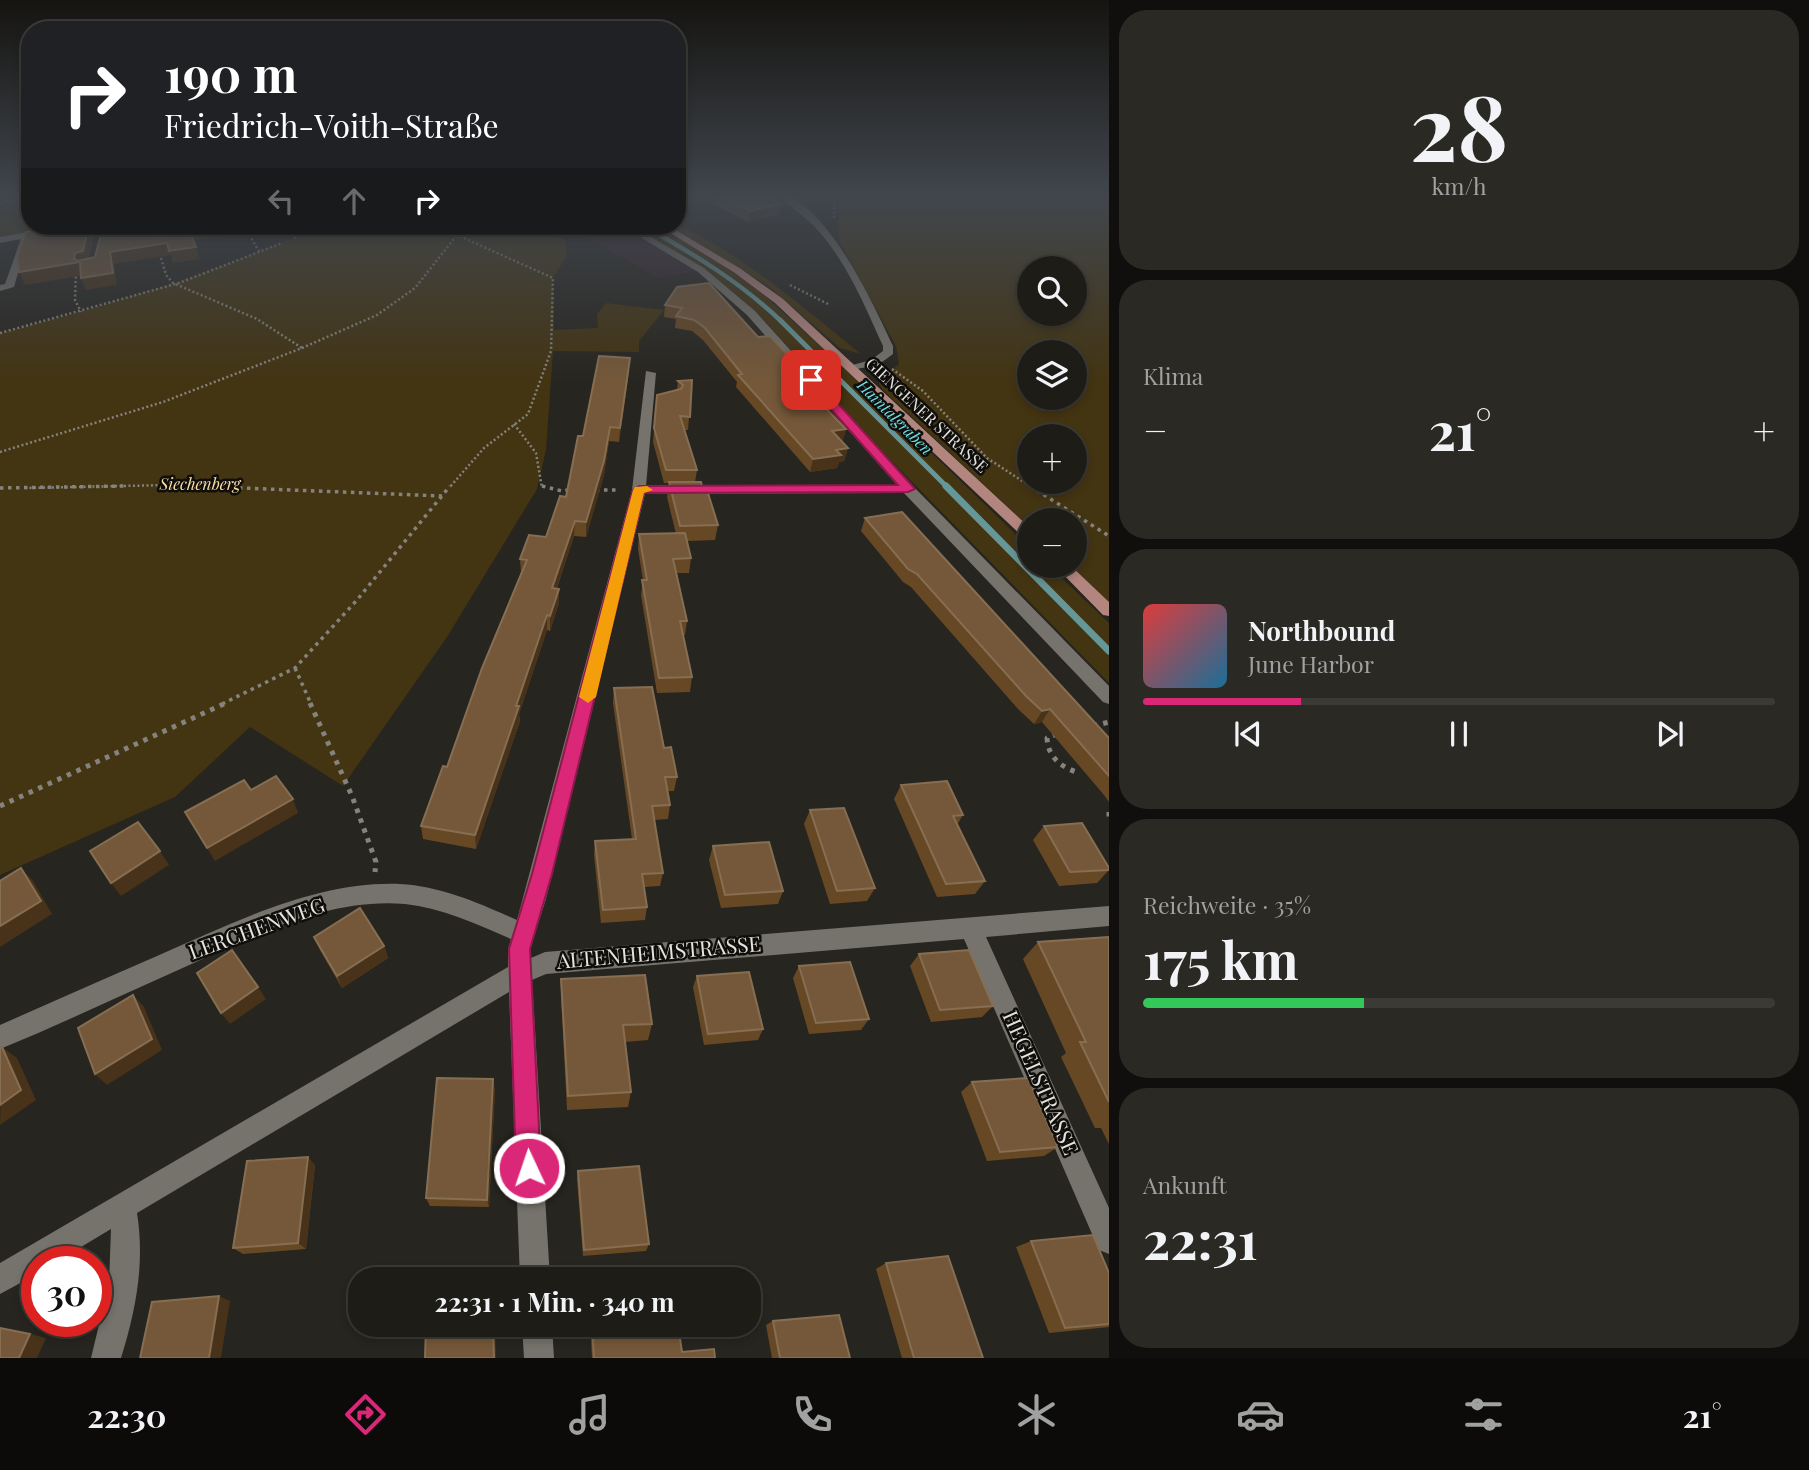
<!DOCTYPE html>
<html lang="de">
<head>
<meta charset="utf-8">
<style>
  :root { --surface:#1d1c17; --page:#2a2924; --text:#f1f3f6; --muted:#a0a1a1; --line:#3b3a36; --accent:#db2777 }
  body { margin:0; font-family:"Playfair Display",serif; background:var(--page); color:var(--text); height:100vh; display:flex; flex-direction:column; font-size:26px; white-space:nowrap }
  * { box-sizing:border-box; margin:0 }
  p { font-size:23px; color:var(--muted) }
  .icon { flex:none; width:38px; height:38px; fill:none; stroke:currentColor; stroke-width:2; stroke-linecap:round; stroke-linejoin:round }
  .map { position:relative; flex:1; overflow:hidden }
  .sheet { display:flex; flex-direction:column; gap:10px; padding:10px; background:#100f0d; width:700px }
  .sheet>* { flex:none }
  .guide { position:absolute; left:21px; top:21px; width:665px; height:214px; border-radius:28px; box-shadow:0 4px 10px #0003,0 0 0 2px var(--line); background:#202124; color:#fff; overflow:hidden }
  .tools { position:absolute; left:1017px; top:256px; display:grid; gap:14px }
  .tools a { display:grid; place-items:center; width:70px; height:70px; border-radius:50%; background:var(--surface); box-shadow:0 4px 10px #0003,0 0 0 2px var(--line); font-size:35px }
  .speed { position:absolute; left:21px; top:1246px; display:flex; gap:14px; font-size:35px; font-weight:700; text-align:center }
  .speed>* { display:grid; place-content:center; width:91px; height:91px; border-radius:50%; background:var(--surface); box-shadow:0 4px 10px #0003,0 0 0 2px var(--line); line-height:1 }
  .speed .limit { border:10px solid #d22; background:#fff; color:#111 }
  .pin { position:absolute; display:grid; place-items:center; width:60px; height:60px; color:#fff; margin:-30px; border-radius:14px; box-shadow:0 4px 10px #0006 }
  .me { position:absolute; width:77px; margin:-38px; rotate:357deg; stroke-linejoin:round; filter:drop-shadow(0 0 5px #0008) }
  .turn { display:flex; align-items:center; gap:24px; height:147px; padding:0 28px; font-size:32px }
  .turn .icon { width:91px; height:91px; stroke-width:2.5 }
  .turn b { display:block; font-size:49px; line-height:60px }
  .lanes { display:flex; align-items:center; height:66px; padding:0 28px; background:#0003; justify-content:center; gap:35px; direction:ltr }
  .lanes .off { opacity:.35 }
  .big { font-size:52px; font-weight:700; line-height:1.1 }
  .sheet .tile { flex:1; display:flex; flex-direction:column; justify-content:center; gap:10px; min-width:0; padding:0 24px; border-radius:28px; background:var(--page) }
  .sheet .dial { align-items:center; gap:0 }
  .dial b { font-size:91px; line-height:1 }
  .song { display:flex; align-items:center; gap:21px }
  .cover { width:84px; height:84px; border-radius:10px; background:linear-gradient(135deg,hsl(0 70% 55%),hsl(200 70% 35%)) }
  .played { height:7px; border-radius:4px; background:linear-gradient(90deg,var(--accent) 25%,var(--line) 25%) }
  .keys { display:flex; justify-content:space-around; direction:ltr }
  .heat { display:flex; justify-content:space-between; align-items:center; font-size:38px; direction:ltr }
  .charge { height:10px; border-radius:5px; background:linear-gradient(90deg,#34c759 35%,var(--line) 0) }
  .trip { position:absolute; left:348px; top:1267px; width:413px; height:70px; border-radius:28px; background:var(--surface); box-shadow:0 4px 10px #0003,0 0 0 2px var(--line); font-weight:700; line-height:70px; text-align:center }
  .menu { display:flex; height:112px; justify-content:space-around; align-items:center; background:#0c0b09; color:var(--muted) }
  .menu .icon { width:49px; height:49px }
  .menu .active { color:var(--accent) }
  .menu b { font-size:32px; color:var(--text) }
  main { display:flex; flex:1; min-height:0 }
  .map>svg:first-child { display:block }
  .industrial { fill:#38262e }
  .green { fill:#433412; fill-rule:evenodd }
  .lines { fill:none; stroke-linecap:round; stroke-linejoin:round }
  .stream-far2 { stroke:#669798; stroke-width:4.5 }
  .stream-far1 { stroke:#669798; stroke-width:5 }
  .stream { stroke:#669798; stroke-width:7 }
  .path-far2 { stroke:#85837e; stroke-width:2.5; stroke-dasharray:2 2.5; stroke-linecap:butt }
  .path-far1 { stroke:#85837e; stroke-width:3.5; stroke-dasharray:3.5 4.5; stroke-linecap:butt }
  .path { stroke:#85837e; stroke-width:5; stroke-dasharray:4.5 6; stroke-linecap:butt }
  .minor { fill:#76736c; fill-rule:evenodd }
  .major { fill:#b3857f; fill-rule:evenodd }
  .wall { fill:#674825 }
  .shaded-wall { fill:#48331a }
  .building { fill:#755839; stroke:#866e53; stroke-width:2 }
  .route { fill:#db2777; stroke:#8e194d; stroke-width:2 }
  .slow { fill:#f59e0b }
  .labels { text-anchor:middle; stroke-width:5; stroke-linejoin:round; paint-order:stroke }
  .far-street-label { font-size:16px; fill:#e5e3df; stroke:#0f0e0b }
  .far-water-label { font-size:16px; font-style:italic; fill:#71dde4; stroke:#0f0e0b }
  .far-park-label { font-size:16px; font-style:italic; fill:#fbdfa5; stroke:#0f0e0b }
  .near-street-label { font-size:21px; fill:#e5e3df; stroke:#0f0e0b }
</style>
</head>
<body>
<main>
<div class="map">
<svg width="1109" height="1358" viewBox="0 0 1109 1358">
  <rect width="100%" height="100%" fill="#27251f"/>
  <polygon class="industrial" points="567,226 621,226 698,271 658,278"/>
  <g class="green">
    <path d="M839,194H1109V602L1070,565H1074V520H1029V527L882,389L879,384L881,378L899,364L896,346L840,242L838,233ZM1029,268H1074V313H1029ZM1029,352H1074V397H1029ZM1029,436H1074V481H1029Z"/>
    <polygon points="10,200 30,200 30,226 75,226 0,240 0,204"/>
    <path d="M677,225C738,251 809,312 861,354L840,348L768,286L670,226Z"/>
    <path d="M321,226H503L565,239L567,256L553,278L554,330L598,328L597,314L606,303L664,310L639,341V352L553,351L546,450L537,489L447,637L343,786L250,727L175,797L0,875V333C110,305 218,272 321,226Z"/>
    <polygon points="630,226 656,226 706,254 755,287 829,354 1029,547 1029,565 1048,565 1109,623 1109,683 873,442 759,315 707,270"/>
  </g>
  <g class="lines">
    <path class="stream-far2" d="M644,226C695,255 739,281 782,322"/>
    <polyline class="stream-far1" points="780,320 948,488"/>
    <polyline class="stream" points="946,486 1109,651"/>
    <g class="path-far2">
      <polyline points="0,204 10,200 30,200"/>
      <polyline points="834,218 835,194"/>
      <polyline points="247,226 248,233 260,253"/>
      <polyline points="445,226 457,235 553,278 551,351 528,414 484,448 449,488"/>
      <polyline points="294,238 321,226"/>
      <polyline points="161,258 166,275 173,283 257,319 302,348"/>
      <polyline points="76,272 75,300 81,312"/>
      <polyline points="790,285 830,305"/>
      <polyline points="0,333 179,283 282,243"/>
      <polyline points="892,369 923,391 987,458 1033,488"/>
      <polyline points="514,424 536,453 542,488"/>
      <polyline points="0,452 163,402 302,348 377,315 415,288 457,235"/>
      <polyline points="25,488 171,485 234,488"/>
    </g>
    <g class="path-far1">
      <polyline points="191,486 442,496"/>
      <polyline points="542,486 562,491 573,489"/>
      <polyline points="1030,486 1109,536"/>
      <polyline points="0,488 125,486"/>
      <polyline points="596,490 619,490"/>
      <polyline points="295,668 311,704"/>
      <polyline points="222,704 295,668 357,600 450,486"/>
    </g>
    <g class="path">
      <polyline points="310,703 352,796 376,862 375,872"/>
      <polyline points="1093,726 1109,722"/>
      <path d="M1057,734L1047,738C1048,758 1062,768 1080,773"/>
      <polyline points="0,806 226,703"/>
      <polyline points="1109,812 1109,817"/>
    </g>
    <g class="minor">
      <path d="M775,194C824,194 875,308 893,346V354L878,365L851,370L845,367L871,360L883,351V346C864,304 845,258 813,225C801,213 787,205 775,194Z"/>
      <polygon points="62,226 79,226 28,237 14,287 0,291 0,285 5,284 21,239 0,243 0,237"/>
      <polygon points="174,226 182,226 182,243 165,247 165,243 174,241"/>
      <polygon points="278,226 286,226 286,227 282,230"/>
      <path d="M622,226H632L704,268L755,311L913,486L1109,686V704L1103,702L904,493L645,494L546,899L530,949L531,958L545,952L1109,906V926L986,937L1109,1208V1254L1099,1250L964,939L546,974L532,980L550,1279H520L509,992L137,1213C145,1263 136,1310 121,1358H91L109,1283L111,1229L56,1262H37V1274L0,1294V1263L508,967V949L511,939C477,924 442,908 405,904C326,897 246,939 176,971C117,997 59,1025 0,1049V1025C52,1002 104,979 157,956C233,923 315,881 400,884C441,886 481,904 517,920L632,490L646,371L656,373L646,486L897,485L747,315L698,272Z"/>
      <polygon points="522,1325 552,1325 554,1358 524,1358"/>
    </g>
    <g class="major">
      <polygon points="659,226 669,226 741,269 783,299 1029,527 1029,540 1024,538 775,303 735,273"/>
      <polygon points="1054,565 1070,565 1109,602 1109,616 1103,615"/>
    </g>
  </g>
  <g class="wall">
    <polygon points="677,194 814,194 813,198 800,201 784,195 783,204 781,204 779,215 748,222 708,201 677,206"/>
    <polygon points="677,287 758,337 846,429 842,442 848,448 844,461 839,462 837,468 810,472 736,387 737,382 703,340 692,331 675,328 676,319 664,317 665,305"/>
    <polygon points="629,371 619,442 609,441 604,475 586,537 574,536 557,588 559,589 559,603 550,631 547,630 519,714 520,721 476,849 423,839 421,826 447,767 521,573 520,559 546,537 566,497 583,436"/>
    <polygon points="692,380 688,430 684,430 697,470 695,482 718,525 715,540 687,541 691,558 689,573 677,573 687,621 685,635 683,635 692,677 690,692 657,693 641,595 643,580 638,549 639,534 676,534 667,497 669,483 664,483 653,442 657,395 677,390 678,381"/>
    <polygon points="865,518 1109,738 1109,802 1104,795 1042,722 1034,724 1018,709 911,587 903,582 861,531"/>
    <polygon points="614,688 664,748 677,777 674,791 667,791 670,805 668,819 654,820 663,873 660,886 644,887 647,907 645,920 601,923 594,855 595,841 632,839 613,703"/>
    <polygon points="901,785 963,815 957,825 985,881 975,894 937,897 894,799"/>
    <polygon points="810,810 875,888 867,901 830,904 804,824"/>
    <polygon points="1044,826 1109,868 1109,870 1097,883 1059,886 1033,840"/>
    <polygon points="713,846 783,891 778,904 721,908 709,860"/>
    <polygon points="314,937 384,946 388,958 342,988 320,950"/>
    <polygon points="1109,937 1109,1144 1101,1128 1095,1128 1061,1057 1066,1053 1023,959 1038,942"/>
    <polygon points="919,954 993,1006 982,1017 931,1022 910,966"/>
    <polygon points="799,966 869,1019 861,1030 809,1034 793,978"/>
    <polygon points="697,976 763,1029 758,1040 704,1045 693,987"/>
    <polygon points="561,979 652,1024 648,1040 625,1042 631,1092 628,1107 567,1110 561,997"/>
    <polygon points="972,1082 1058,1147 1044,1156 987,1161 961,1092"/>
    <polygon points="495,1089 489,1207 430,1206 426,1198"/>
    <polygon points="315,1165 306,1249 243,1254 233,1248"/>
    <polygon points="578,1171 649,1244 646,1251 583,1256 577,1179"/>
    <polygon points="1031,1241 1109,1273 1109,1327 1049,1333 1016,1247"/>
    <polygon points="886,1263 983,1358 902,1358 876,1269"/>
    <polygon points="773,1321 850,1358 772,1358 766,1325"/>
    <polygon points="590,1325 678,1325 682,1352 715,1358 592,1358"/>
  </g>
  <g class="shaded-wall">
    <polygon points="685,194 709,194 708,201 677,206 677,195"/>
    <polygon points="777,194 784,194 783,204 781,204 779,215 748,222 750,211 766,196"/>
    <polygon points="801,194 814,194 813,198 800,201"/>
    <polygon points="89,226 93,226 95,231 85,275 25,285 19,272 74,259 75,253"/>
    <polygon points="168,226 172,226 171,239 167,243 196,247 200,259 173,263 171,255 114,264 117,285 86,290 81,278 110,252"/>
    <polygon points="212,226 266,226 267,231 193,241 189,229"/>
    <polygon points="540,226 566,226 540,230"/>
    <polygon points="584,226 597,226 584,229"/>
    <polygon points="630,358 629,371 619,442 620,428"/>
    <polygon points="826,396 822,409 816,398"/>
    <polygon points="610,427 609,441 604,475 586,537 586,522"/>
    <polygon points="846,429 843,441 828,443 832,431"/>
    <polygon points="848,448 844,461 839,462 837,468 810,472 813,459 836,450"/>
    <polygon points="575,521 574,536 552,602 552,588"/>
    <polygon points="559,589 559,603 550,631 550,616"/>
    <polygon points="547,615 547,630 519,714 520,721 476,849 475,835"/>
    <polygon points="1050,709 1042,722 1034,724 1042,711"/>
    <polygon points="293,799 298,813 215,861 207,848"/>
    <polygon points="160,851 169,865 121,896 111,883"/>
    <polygon points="21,868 33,881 52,914 0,947 0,926"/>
    <polygon points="384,946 388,958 342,988 337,976"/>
    <polygon points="258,987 266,999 230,1024 221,1013"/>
    <polygon points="133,995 144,1007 162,1050 107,1085 95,1074"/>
    <polygon points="2,1047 17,1058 36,1100 0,1125"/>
    <polygon points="493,1079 495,1089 489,1207 487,1200"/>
    <polygon points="308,1157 315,1165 306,1249 298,1243"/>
    <polygon points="219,1296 230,1301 221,1358 209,1358"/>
    <polygon points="493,1325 495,1325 496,1358 494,1358"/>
    <polygon points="30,1334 46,1338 37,1358 19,1358"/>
  </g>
  <g class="building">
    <polygon points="718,194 777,194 766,196 781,204 750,211"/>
    <polygon points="56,226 89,226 83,251 75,253 74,259 78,261 95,257 103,226 168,226 168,227 159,230 160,237 180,233 180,226 212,226 189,229 196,247 169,251 167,243 110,252 113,273 81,278 80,262 19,272 17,257 26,232"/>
    <polygon points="709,283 758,337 770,336 826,396 816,398 846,429 832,431 848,448 836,450 841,455 813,459 738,375 742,374 705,328 694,320 676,316 682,308 665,305 677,287"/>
    <polygon points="599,356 630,358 620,428 610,427 604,461 586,522 575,521 552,588 559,589 550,616 547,615 516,706 519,706 475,835 421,826 443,766 447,767 482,668 527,560 520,559 529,535 546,537 560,496 566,497 578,436 583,436"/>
    <polygon points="692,380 690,417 680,416 697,470 666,470 654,428 657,395 681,389 683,385 678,381"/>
    <polygon points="669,482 701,482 703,490 707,490 718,525 680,526"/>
    <polygon points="902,512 1109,738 1109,776 1050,709 1042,711 1026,696 917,574 908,569 865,518"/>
    <polygon points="685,533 691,558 673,559 687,621 680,621 692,677 659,678 642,580 647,580 639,534"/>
    <polygon points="652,687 664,748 671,747 677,777 665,777 670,805 652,806 663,873 642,874 647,907 603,910 595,841 636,839 614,688"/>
    <polygon points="276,776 293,799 207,848 185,812 244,780 251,790"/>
    <polygon points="947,781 963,815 953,816 985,881 946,884 901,785"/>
    <polygon points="844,808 875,888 837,891 810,810"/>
    <polygon points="138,822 160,851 111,883 90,851"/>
    <polygon points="1082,823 1109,868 1109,870 1070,872 1044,826"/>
    <polygon points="769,842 783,891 725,895 713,846"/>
    <polygon points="21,868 41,901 0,926 0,881"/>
    <polygon points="360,908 384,946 337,976 314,937"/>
    <polygon points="1109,937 1109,1102 1080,1042 1086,1042 1038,942"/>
    <polygon points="232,950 258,987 221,1013 197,973"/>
    <polygon points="969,950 993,1006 940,1010 919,954"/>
    <polygon points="850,962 869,1019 816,1023 799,966"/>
    <polygon points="749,972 763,1029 708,1034 697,976"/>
    <polygon points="645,975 652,1024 623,1025 631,1092 568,1096 561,979"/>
    <polygon points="133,995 152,1039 95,1074 78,1028"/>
    <polygon points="2,1047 21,1090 0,1105 0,1048"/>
    <polygon points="437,1078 493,1079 487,1200 426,1198"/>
    <polygon points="1028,1078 1058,1147 1000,1152 972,1082"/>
    <polygon points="308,1157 298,1243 233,1248 247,1161"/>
    <polygon points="639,1166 649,1244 584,1250 578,1171"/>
    <polygon points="1093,1235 1109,1273 1109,1324 1065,1328 1031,1241"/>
    <polygon points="948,1256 983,1358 914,1358 886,1263"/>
    <polygon points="492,1266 492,1279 427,1279 428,1271"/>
    <polygon points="219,1296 209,1358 140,1358 152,1302"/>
    <polygon points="839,1315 850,1358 780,1358 773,1321"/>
    <polygon points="426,1325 493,1325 494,1358 425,1358"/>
    <polygon points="592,1325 678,1325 682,1352 714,1349 715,1358 594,1358"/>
    <polygon points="0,1328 30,1334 19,1358 0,1358"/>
  </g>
  <linearGradient id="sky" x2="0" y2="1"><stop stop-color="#151411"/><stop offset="0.51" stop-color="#41464d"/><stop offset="1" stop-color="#41464d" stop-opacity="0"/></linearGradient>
  <rect width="1109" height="384" fill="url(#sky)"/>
  <polygon class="route" points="808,378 815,378 915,489 908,492 644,493 552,874 530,949 541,1168 537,1177 529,1180 520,1177 516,1168 509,949 532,874 633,490 639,486 898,485 808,383"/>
  <polygon class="slow" points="647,486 653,490 644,493 596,697 588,703 579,697 633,490 635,487"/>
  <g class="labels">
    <g class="far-street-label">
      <text transform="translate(927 415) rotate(43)" y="6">GIENGENER STRASSE</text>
    </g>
    <g class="far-water-label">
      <text transform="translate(895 417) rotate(45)" y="6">Haintalgraben</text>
    </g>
    <g class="far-park-label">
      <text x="200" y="490">Siechenberg</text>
    </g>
    <g class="near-street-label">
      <text transform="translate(257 929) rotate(-20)" y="7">LERCHENWEG</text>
      <text transform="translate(659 953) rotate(-5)" y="7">ALTENHEIMSTRASSE</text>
      <text transform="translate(1040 1083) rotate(66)" y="7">HEGELSTRASSE</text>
    </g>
  </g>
</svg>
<div class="tools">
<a><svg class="icon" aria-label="search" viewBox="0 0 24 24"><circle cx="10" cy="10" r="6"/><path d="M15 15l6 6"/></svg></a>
<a><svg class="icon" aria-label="layers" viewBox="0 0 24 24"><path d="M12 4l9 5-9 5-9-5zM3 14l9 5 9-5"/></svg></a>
<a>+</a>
<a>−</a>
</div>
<div class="speed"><div class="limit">30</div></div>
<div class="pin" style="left:811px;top:380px;background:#d93025"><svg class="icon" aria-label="arrive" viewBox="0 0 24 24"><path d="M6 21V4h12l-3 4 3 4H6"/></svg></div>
<svg class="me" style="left:529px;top:1168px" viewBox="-20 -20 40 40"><circle r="17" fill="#db2777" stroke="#fff" stroke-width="3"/><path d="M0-11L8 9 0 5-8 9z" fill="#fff"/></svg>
<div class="trip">22:31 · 1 Min. · 340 m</div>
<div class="guide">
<div class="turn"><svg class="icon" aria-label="right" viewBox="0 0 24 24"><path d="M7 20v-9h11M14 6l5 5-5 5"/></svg><div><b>190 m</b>Friedrich-Voith-Straße</div></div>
<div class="lanes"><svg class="icon off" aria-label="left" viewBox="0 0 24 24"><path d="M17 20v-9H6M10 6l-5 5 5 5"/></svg><svg class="icon off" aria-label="ahead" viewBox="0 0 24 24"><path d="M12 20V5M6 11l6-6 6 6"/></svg><svg class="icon" aria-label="right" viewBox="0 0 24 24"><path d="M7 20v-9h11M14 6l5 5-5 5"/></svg></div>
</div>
</div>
<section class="sheet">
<div class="tile dial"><b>28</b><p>km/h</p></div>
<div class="tile"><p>Klima</p>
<div class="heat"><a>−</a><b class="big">21°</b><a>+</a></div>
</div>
<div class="tile">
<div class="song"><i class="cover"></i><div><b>Northbound</b><p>June Harbor</p></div></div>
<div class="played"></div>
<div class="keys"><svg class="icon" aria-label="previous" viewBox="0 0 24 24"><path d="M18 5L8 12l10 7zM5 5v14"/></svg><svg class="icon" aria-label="pause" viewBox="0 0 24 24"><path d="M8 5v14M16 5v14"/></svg><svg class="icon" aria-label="next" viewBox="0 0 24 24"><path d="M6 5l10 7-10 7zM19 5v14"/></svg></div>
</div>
<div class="tile"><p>Reichweite · 35%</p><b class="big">175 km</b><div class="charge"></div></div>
<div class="tile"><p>Ankunft</p><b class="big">22:31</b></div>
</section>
</main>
<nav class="menu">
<b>22:30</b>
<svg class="icon active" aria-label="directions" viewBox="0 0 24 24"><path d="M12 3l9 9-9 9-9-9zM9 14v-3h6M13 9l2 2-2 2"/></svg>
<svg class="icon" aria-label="music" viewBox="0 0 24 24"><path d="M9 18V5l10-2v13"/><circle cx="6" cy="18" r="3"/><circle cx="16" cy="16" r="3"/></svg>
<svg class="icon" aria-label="phone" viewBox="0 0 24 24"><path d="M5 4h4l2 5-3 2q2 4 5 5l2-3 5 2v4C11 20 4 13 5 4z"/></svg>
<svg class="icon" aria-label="climate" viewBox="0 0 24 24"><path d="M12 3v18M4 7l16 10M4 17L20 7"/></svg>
<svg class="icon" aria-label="car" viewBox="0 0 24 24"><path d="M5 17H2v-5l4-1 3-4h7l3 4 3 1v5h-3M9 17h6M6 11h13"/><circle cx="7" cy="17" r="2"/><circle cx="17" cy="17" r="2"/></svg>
<svg class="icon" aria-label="filters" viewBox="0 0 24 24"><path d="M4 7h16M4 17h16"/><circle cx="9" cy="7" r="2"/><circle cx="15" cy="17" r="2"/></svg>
<b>21°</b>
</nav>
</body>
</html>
